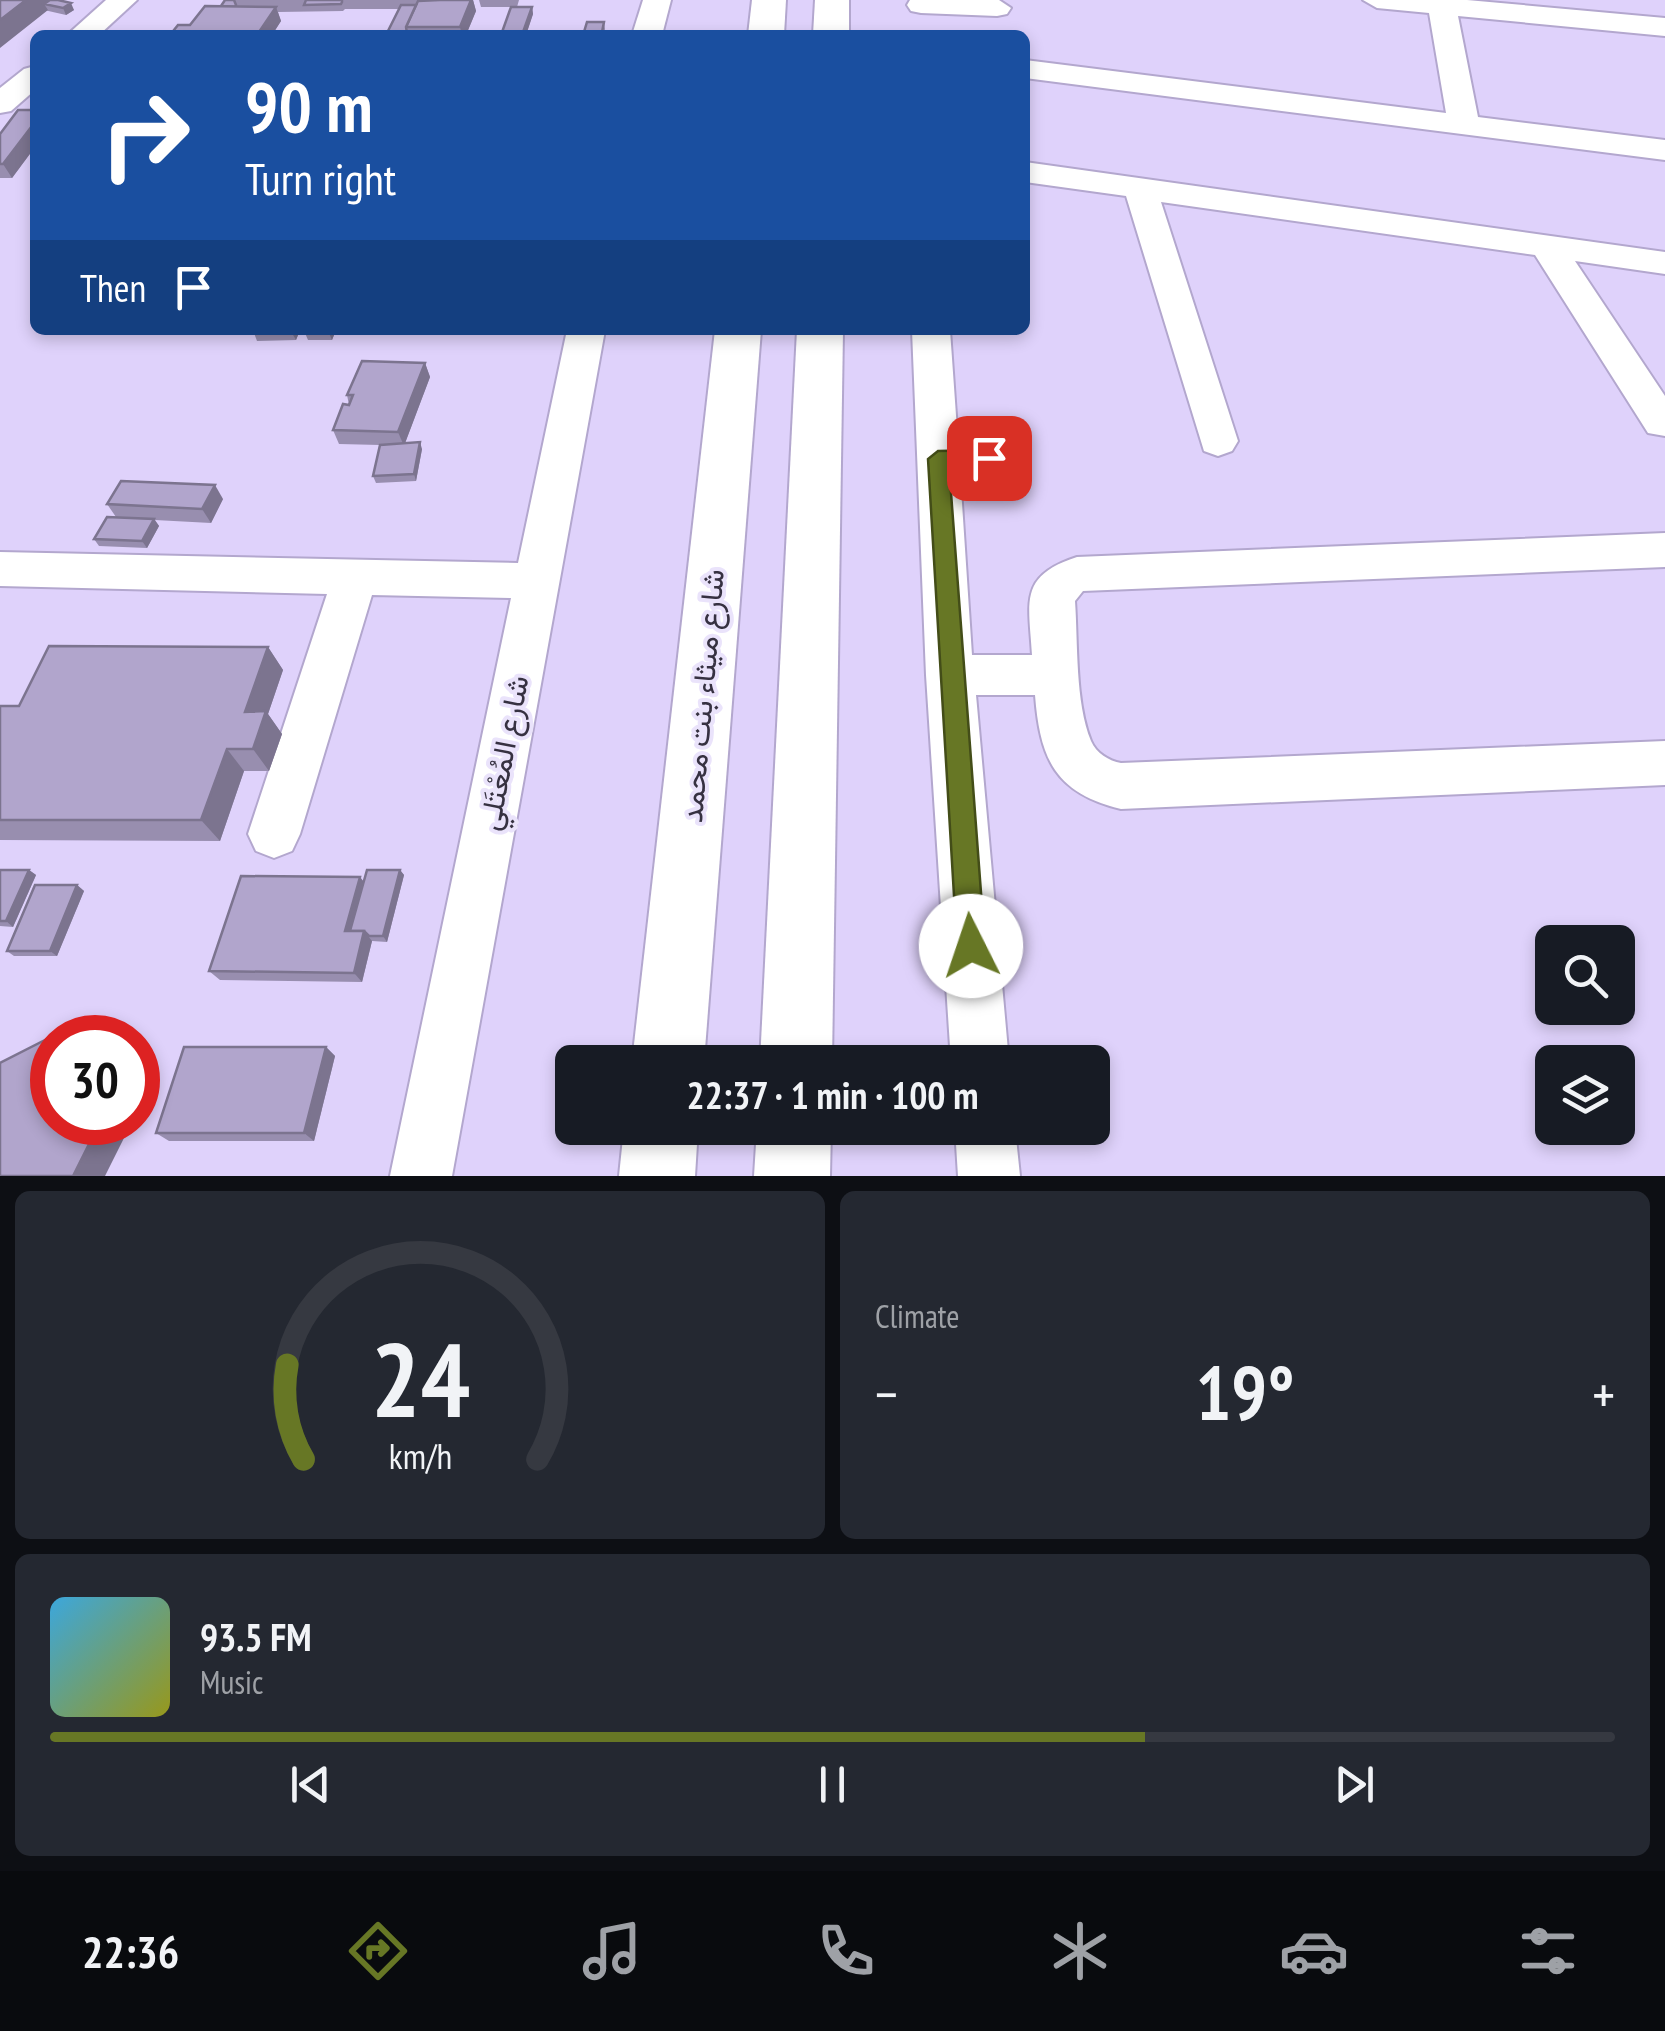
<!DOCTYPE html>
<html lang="en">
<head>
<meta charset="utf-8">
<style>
  :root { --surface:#171b24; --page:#242831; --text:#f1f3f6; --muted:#9ea1a6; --line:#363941; --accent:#677725 }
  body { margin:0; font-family:"PT Sans Narrow",Vazirmatn,sans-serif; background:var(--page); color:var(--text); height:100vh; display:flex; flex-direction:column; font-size:38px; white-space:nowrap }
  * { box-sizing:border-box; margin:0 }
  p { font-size:32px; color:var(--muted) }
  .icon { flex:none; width:55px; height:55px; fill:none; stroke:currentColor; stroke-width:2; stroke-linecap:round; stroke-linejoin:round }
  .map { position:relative; height:1176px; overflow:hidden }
  .side { display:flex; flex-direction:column; gap:15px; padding:15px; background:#0d0f14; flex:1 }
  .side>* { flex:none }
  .guide { position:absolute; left:30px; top:30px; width:1000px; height:305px; border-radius:15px; box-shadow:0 5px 15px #0003; background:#1a4fa0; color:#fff; overflow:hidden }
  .tools { position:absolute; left:1535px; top:925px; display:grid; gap:20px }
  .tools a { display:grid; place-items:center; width:100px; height:100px; border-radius:15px; background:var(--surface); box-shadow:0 5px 15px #0003; font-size:50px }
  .speed { position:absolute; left:30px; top:1015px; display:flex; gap:20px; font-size:50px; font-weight:700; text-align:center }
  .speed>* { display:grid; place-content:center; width:130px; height:130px; border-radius:50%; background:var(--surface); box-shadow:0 5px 15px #0003; line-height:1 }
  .speed .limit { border:15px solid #d22; background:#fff; color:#111 }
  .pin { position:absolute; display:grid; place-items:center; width:85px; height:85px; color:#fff; margin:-42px; border-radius:20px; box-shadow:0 5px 15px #0006 }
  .me { position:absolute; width:110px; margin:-55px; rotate:356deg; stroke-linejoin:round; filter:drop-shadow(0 0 8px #0008) }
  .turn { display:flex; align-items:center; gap:35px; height:210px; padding:0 50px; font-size:45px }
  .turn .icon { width:130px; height:130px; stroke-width:2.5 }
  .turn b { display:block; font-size:70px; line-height:85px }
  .then { display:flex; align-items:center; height:95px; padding:0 50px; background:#0003; gap:20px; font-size:38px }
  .big { font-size:75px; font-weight:800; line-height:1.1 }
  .side .widget { flex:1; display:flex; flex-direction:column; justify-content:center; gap:15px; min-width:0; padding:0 35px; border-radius:15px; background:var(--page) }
  .side .dial { align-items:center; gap:0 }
  .dial svg { height:260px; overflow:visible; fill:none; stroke:var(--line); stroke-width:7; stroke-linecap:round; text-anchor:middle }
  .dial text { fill:var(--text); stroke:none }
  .song { display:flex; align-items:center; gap:30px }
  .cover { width:120px; height:120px; border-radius:15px; background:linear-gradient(135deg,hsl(200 70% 55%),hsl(60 70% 35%)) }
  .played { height:10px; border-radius:5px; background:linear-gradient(90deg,var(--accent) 70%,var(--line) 70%) }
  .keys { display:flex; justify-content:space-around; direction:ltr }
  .heat { display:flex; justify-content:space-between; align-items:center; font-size:55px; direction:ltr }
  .side .tiles { flex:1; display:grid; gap:15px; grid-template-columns:1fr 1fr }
  .widget:last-child { grid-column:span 2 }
  .trip { position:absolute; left:555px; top:1045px; width:555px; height:100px; border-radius:15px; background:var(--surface); box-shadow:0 5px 15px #0003; font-weight:800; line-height:100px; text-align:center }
  .menu { display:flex; height:160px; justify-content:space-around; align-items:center; background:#090b0e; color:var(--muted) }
  .menu .icon { width:70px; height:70px }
  .menu .active { color:var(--accent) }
  .menu b { font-size:45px; color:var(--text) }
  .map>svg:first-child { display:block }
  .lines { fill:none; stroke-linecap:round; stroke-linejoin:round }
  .minor-casing { stroke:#b3a7ce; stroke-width:4 }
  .major-casing { stroke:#b3a7ce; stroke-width:4 }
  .minor { fill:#fff; fill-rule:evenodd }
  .major { fill:#fff; fill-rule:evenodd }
  .wall { fill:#988eaf }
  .shaded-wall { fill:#7c748f }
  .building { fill:#b1a5cc; stroke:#7c748f; stroke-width:2.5 }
  .route { fill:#677725; stroke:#434d18; stroke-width:2.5 }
  .labels { text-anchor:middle; stroke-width:8; stroke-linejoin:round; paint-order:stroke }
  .street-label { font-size:30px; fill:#363141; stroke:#eae3fb }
</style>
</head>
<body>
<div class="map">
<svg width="1665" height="1176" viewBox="0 0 1665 1176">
  <rect width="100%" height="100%" fill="#dfd2fb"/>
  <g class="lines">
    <defs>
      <g id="minor">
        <polygon points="106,0 137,0 99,35 67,35"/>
        <polygon points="643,0 671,0 662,35 632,35"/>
        <polygon points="910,0 999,0 1011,8 1007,14 997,16 921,13 911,11 907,5"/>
        <polygon points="1363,0 1467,0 1665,18 1665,36 1458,16 1478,117 1665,140 1665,160 1025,78 1025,60 1446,113 1429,13 1377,8"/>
        <polygon points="35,66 35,90 11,111 0,113 0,88 24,69"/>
        <polygon points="1025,162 1665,252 1665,274 1575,261 1665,396 1665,436 1648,433 1535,255 1161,202 1238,441 1232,451 1218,456 1204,451 1126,196 1025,182"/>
        <polygon points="567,330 605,330 452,1176 390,1176 511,598 372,595 300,834 292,851 274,858 256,851 248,834 327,594 0,586 0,552 518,563"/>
        <path d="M912,330H950L958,444L989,443L1004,447L1010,458L1004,469L960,473L972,655H1032C1029,602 1018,576 1077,557L1665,533V567L1083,591L1075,601C1078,643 1075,702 1091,741C1096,753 1109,761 1121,763L1665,741V785L1121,809C1055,793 1040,759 1035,695H976L1009,1062H951L926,675Z"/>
        <polygon points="955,1128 1015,1128 1020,1176 958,1176"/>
      </g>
      <g id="major">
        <polygon points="752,0 786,0 784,35 748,35"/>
        <polygon points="815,0 849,0 849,35 813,35"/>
        <polygon points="715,330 761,330 704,1062 632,1062"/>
        <polygon points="797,330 843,330 832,1062 760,1062"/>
        <polygon points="624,1128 698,1128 695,1176 619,1176"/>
        <polygon points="757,1128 831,1128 830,1176 754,1176"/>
      </g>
    </defs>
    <use href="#minor" class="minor-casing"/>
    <use href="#major" class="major-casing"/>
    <use href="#minor" class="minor"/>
    <use href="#major" class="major"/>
  </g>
  <g class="wall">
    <polygon points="0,0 61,0 74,10 66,15"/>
    <polygon points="225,0 473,0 476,11 466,35 388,35 399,9 345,9 343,11 278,12 281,21 272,35 170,35 221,6"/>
    <polygon points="479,0 519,0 517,7 532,7 533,14 526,35 501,35 511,7 481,7"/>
    <polygon points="604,22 605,29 604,35 585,35 584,32"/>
    <polygon points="35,110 35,147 12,178 0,178 0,134"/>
    <polygon points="241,330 300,330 296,340 257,341 254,333 243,333"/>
    <polygon points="306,330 336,330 332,340 308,340 305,333"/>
    <polygon points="425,363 430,377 405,443 422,449 416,481 376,483 373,476 380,445 339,444 333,430 349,405 347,395"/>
    <polygon points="223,499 211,523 155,520 159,526 147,548 99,546 94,539 116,517 107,504"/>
    <polygon points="268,647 283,670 268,714 282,734 269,771 244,771 220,841 0,840 0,706 19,706"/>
    <polygon points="0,870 29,870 36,875 13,927 0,926"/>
    <polygon points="400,870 404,875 387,942 372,941 362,982 220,980 209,971 360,877 364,882"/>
    <polygon points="77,885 84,891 57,956 14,956 7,951"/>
    <polygon points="326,1047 335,1056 314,1141 169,1141 156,1133"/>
  </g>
  <g class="shaded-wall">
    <polygon points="26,0 61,0 44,4 48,10 0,48 0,20"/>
    <polygon points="466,0 473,0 476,11 466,35 462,35 460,27"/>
    <polygon points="71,3 74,10 66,15 63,8"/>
    <polygon points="276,7 281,21 272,35 257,35"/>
    <polygon points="532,7 533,14 526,35 522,35"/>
    <polygon points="35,122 35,147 12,178 3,164"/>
    <polygon points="294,330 300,330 296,340 292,333"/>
    <polygon points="330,330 336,330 332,340 329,333"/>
    <polygon points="425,363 430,377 404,446 398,432"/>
    <polygon points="420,442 422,449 416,481 414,474"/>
    <polygon points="215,485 223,499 211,523 202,509"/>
    <polygon points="154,519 159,526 147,548 142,541"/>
    <polygon points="268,647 283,670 268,714 282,734 269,771 253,749 245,712"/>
    <polygon points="227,749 244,771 220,841 201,820"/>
    <polygon points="29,870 36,875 13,927 6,921"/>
    <polygon points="400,870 404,875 387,942 383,936"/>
    <polygon points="360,877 368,888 355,936 345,931"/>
    <polygon points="77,885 84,891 57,956 50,951"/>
    <polygon points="364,931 372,941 362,982 354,973"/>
    <polygon points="326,1047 335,1056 314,1141 304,1133"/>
    <polygon points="138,1055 159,1069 138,1112"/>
    <polygon points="100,1122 132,1122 105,1176 73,1176"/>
  </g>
  <g class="building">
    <polygon points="0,0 26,0 0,20"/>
    <polygon points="50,0 58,0 71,3 63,8 44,4"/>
    <polygon points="225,0 234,0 236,5 235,7 221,6"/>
    <polygon points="306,0 342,0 342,2 341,4 304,5"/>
    <polygon points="440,0 471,0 460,27 406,27 418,1"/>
    <polygon points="401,5 416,5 406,27 407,33 387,33"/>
    <polygon points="205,6 276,7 257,35 170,35 178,25 190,25"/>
    <polygon points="511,7 532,7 522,35 501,35"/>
    <polygon points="587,22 604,22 602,32 584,32"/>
    <polygon points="18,110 35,110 35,122 3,164 0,164 0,134"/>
    <polygon points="255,330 294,330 292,333 254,333"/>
    <polygon points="306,330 330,330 329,333 305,333"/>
    <polygon points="362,361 425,363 398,432 333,430 343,404 349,405 353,395 347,395"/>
    <polygon points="420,442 414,474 373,476 380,445"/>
    <polygon points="121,481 215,485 202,509 107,504"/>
    <polygon points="107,517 154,519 142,541 94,539"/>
    <polygon points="49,646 268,647 245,712 266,711 253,749 227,749 201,820 0,820 0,706 19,706"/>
    <polygon points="0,870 29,870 6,921 0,921"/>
    <polygon points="367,870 400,870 383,936 369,936 364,931 350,931"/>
    <polygon points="241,876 360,877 345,931 364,931 354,973 209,971"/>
    <polygon points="35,885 77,885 50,951 7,951"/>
    <polygon points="47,1039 52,1040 52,1122 100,1122 73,1176 0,1176 0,1063"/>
    <polygon points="184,1047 326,1047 304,1133 156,1133"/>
  </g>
  <polygon class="route" points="989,450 1000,458 997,463 949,466 985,946 981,956 971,960 961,956 957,946 928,459 938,451"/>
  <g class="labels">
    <g class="street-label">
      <text transform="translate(703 696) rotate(-85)" y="10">شارع ميثاء بنت محمد</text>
      <text transform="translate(504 753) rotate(-79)" y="10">شارع المُعْتَلي</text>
    </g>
  </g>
</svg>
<div class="tools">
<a><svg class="icon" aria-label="search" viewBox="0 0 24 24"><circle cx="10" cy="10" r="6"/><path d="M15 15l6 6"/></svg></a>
<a><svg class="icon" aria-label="layers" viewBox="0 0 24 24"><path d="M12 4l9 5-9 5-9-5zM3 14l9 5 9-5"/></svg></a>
</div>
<div class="speed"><div class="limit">30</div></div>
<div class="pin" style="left:989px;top:458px;background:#d93025"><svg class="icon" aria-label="arrive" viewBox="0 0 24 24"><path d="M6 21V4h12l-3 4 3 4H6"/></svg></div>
<svg class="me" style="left:971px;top:946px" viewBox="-20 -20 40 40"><circle r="19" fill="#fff"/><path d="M0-13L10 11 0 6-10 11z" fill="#677725"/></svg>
<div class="trip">22:37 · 1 min · 100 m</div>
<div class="guide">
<div class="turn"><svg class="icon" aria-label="right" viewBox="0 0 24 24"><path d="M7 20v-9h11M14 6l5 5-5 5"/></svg><div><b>90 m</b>Turn right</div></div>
<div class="then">Then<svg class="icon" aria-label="arrive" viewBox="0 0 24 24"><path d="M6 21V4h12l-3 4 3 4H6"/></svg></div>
</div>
</div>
<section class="side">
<div class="tiles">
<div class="widget dial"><svg viewBox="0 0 100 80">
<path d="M14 69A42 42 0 1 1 86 69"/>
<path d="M14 69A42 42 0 0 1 9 40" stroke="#677725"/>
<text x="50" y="56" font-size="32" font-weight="700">24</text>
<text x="50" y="72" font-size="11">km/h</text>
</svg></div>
<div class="widget"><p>Climate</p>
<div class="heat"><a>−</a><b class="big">19°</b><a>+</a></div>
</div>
<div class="widget">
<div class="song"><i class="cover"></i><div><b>93.5 FM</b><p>Music</p></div></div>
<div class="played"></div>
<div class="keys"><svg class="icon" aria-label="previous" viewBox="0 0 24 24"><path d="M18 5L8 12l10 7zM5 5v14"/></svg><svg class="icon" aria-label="pause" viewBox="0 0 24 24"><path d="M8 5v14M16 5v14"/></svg><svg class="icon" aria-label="next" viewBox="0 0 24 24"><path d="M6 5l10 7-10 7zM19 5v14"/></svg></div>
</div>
</div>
</section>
<nav class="menu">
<b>22:36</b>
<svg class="icon active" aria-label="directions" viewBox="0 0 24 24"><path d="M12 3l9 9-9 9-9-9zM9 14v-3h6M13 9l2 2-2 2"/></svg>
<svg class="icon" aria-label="music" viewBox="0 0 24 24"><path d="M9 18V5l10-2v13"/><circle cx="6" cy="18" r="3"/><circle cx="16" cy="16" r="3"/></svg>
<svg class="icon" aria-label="phone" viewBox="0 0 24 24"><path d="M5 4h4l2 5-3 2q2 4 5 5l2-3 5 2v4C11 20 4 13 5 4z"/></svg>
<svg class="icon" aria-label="climate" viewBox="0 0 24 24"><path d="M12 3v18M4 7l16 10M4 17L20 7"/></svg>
<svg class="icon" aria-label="car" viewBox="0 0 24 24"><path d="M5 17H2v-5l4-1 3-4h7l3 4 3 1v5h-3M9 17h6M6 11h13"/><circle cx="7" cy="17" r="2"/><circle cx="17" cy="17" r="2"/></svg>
<svg class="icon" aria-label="filters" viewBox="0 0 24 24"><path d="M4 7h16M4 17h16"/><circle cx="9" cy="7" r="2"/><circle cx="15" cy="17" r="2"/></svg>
</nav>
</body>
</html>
